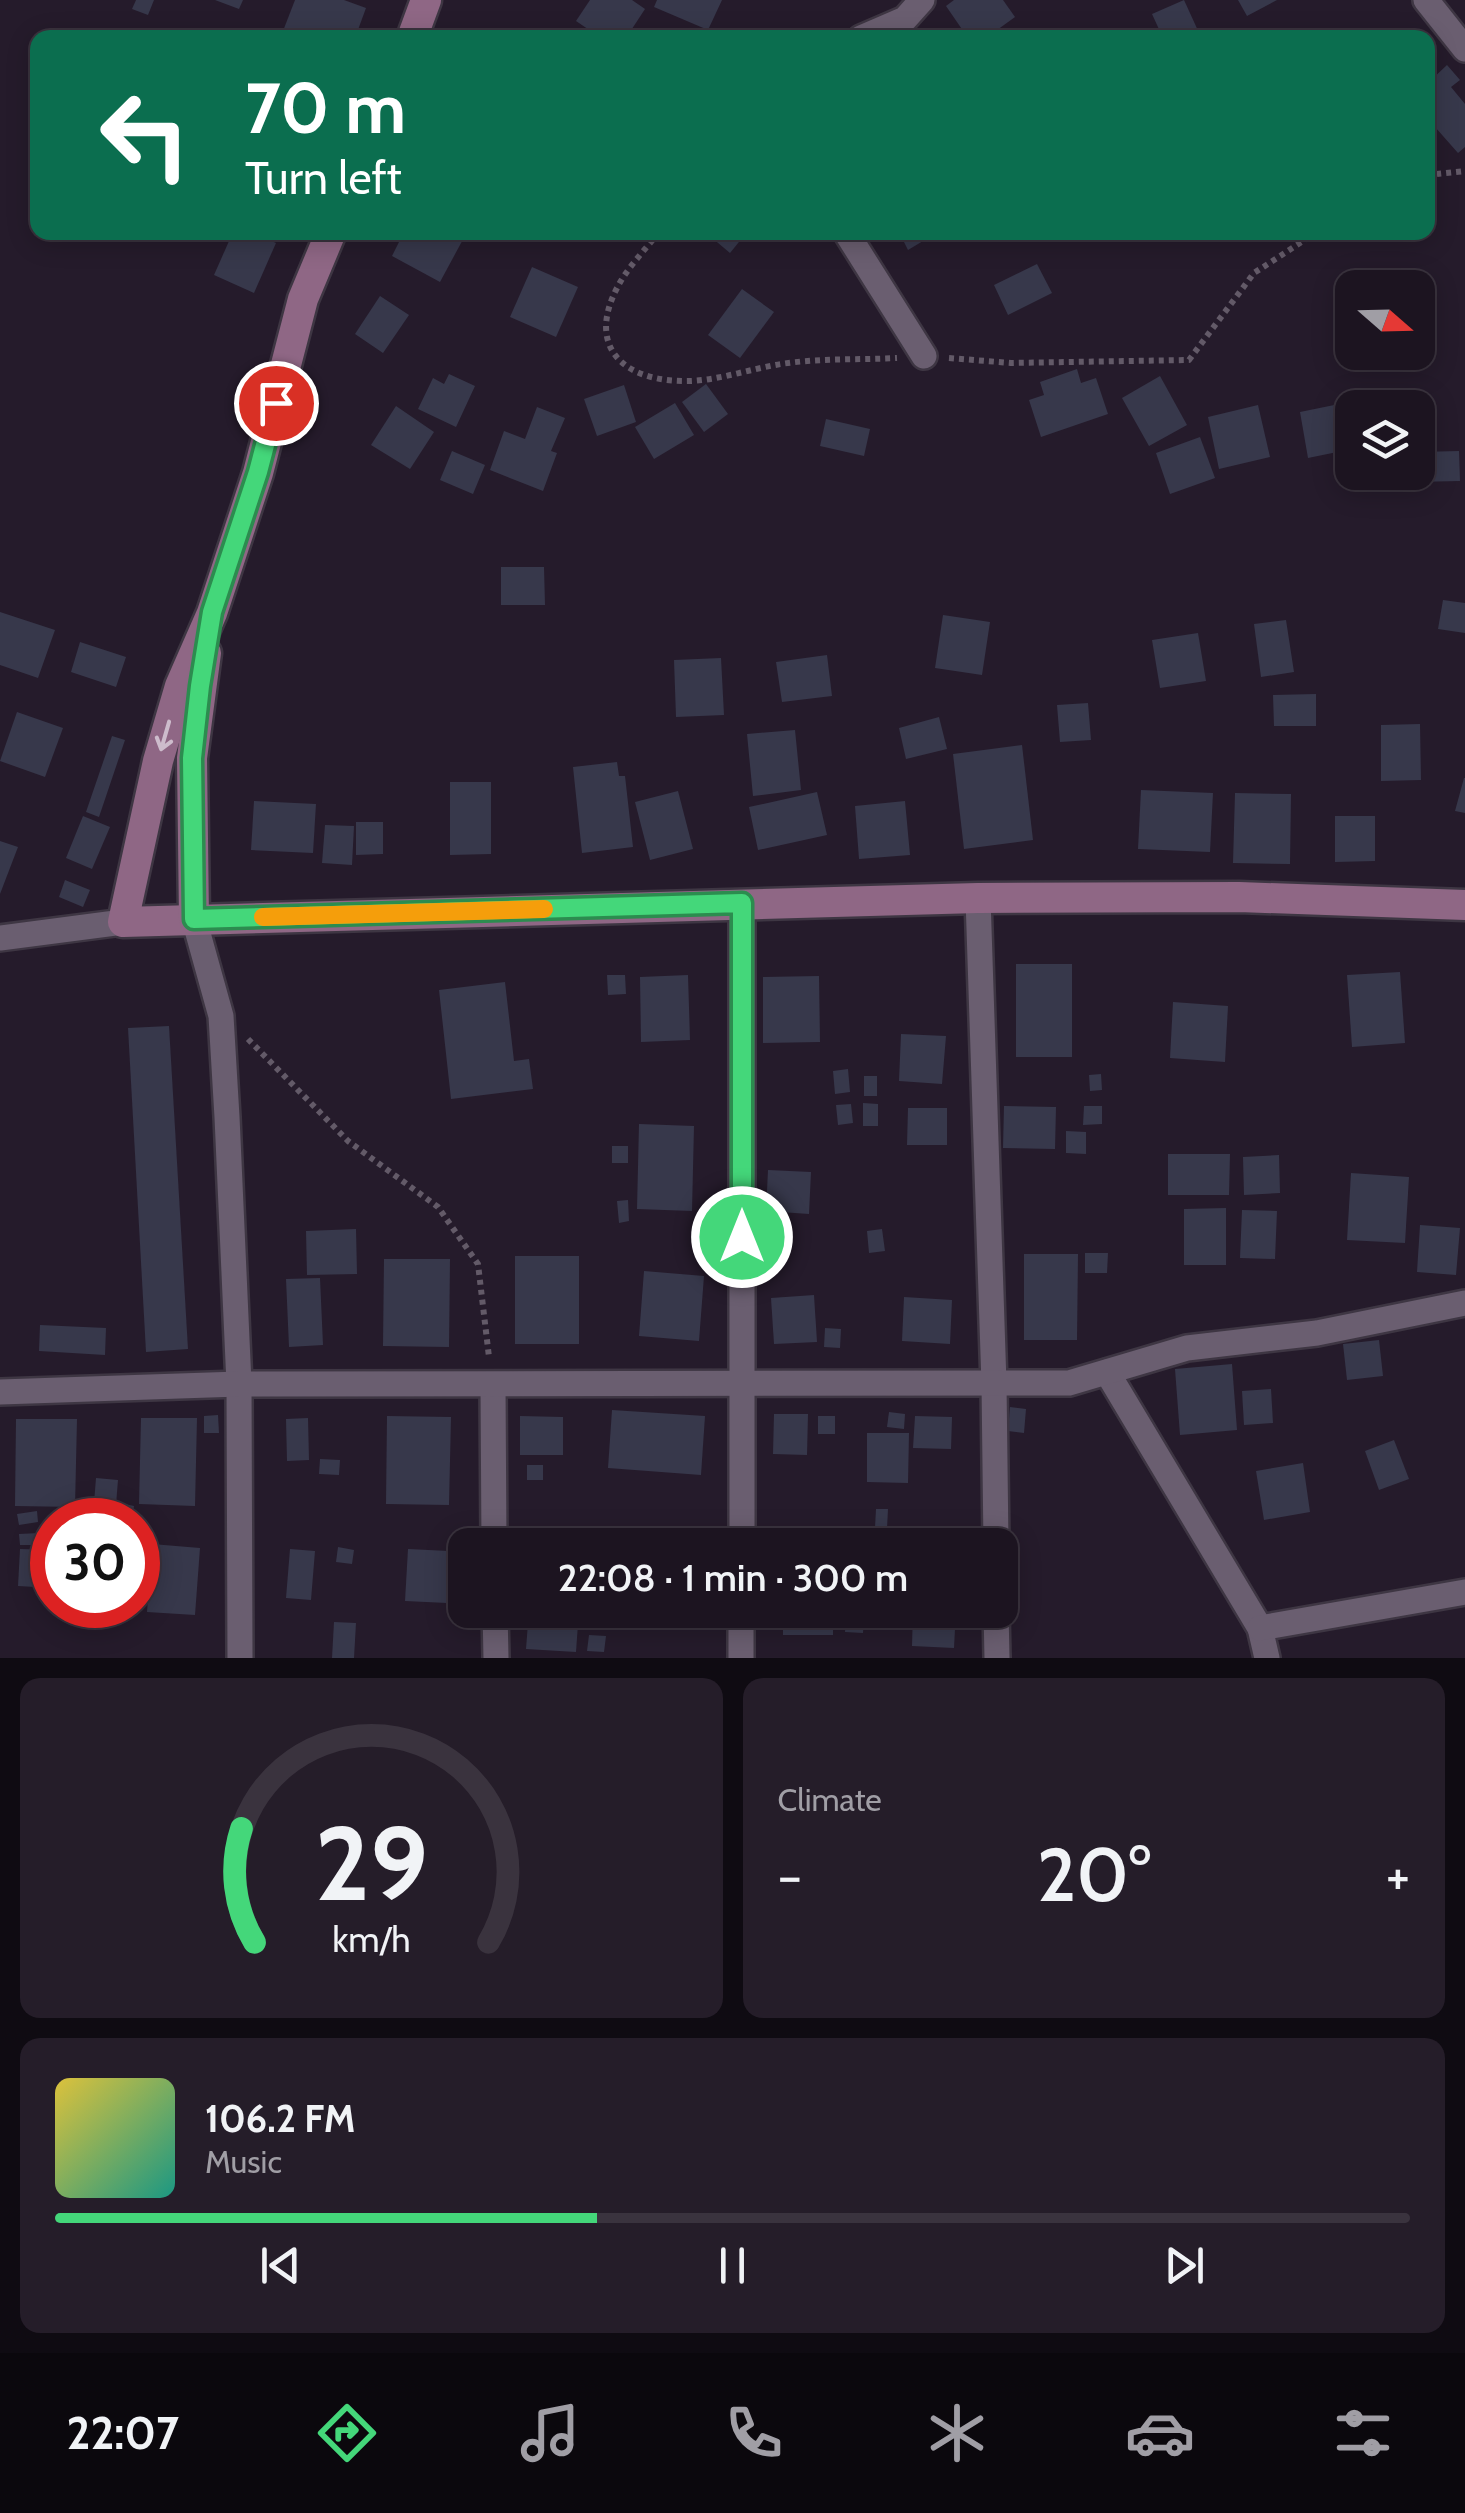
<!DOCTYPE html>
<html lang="en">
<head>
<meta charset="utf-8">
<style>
  :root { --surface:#1c1420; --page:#251d29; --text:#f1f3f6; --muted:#a09ea5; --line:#3a333e; --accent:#44d77a }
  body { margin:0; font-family:Cabin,sans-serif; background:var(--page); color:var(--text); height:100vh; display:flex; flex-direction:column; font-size:38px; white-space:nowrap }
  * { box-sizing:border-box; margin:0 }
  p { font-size:32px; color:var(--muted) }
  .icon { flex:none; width:55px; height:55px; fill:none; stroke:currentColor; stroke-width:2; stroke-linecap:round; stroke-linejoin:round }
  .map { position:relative; height:1658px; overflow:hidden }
  .drawer { display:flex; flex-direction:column; gap:20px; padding:20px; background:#0f0b12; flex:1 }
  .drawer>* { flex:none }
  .banner { position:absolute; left:30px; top:30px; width:1405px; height:210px; border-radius:20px; box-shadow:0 5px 25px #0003,0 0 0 2px var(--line); background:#0b6e4f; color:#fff; overflow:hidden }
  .needle { width:65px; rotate:110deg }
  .tools { position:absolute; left:1335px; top:270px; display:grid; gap:20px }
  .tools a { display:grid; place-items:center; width:100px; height:100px; border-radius:20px; background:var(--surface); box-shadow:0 5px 25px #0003,0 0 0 2px var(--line); font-size:50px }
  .speed { position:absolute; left:30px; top:1498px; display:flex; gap:20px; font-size:50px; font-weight:700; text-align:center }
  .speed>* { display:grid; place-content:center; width:130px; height:130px; border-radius:50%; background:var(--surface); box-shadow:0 5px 25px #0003,0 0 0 2px var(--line); line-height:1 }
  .speed .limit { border:15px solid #d22; background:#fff; color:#111 }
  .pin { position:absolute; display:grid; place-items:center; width:85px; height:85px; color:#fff; margin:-42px; border:5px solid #fff; border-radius:50%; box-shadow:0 2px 10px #0007 }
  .me { position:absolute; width:110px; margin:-55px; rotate:0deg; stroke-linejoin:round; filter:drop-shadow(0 0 8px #0008) }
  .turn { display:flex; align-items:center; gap:35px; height:210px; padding:0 50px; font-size:45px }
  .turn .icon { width:130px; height:130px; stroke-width:2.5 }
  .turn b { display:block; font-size:70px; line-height:85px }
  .big { font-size:75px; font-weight:600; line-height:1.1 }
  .drawer .tile { flex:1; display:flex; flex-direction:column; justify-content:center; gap:15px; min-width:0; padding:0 35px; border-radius:20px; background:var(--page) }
  .drawer .dial { align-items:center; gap:0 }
  .dial svg { height:260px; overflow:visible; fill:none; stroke:var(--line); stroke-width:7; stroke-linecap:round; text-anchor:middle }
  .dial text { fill:var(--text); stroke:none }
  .song { display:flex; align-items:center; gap:30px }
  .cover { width:120px; height:120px; border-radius:15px; background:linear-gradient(135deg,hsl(50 70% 55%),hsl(170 70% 35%)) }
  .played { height:10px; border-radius:5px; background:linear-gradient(90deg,var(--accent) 40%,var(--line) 40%) }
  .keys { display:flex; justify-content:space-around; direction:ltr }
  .heat { display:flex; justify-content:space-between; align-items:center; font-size:55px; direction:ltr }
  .drawer .tiles { flex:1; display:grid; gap:20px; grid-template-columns:1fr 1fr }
  .tile:last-child { grid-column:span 2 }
  .trip { position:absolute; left:448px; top:1528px; width:570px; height:100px; border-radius:20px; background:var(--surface); box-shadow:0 5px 25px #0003,0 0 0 2px var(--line); font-weight:600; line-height:100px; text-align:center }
  .tabs { display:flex; height:160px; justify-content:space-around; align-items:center; background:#0b080d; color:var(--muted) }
  .tabs .icon { width:70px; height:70px }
  .tabs .active { color:var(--accent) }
  .tabs b { font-size:45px; color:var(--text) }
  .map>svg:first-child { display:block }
  .building { fill:#37384b }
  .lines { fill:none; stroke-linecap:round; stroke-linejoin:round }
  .street-casing { stroke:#3e3643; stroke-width:30 }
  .secondary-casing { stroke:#3e3643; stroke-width:35 }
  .path { stroke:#635a68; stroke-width:6; stroke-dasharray:5 5; stroke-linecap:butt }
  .street { stroke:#6a5e70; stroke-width:25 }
  .secondary { stroke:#8f6785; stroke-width:30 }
  .oneway { stroke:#cdbccc }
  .route-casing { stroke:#2c8c4f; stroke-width:25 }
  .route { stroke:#44d77a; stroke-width:18 }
  .slow { stroke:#f59e0b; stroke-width:18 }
</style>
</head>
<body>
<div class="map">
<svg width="1465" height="1658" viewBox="0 0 1465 1658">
  <rect width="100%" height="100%" fill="#251b2b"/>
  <g class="building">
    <polygon points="136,0 154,0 148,15 132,9"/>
    <polygon points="215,0 243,0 239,9"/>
    <polygon points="295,0 344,0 366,8 355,38 300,38 283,31"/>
    <polygon points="590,0 632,0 645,9 626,38 601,38 576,21"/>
    <polygon points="657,0 722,0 708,30 654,7"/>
    <polygon points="954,0 1003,0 1015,17 986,38 968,38 946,6"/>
    <polygon points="1184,0 1200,35 1163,38 1152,14"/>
    <polygon points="1238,0 1277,0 1247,16"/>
    <polygon points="1447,65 1460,80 1451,87 1465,104 1465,147 1458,153 1428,119 1428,83"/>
    <polygon points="233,232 251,232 276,243 254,293 214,275"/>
    <polygon points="404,232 467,232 440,282 392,256"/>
    <polygon points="705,232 747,232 730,253"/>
    <polygon points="899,232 938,232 908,250"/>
    <polygon points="1037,264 1052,293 1008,315 994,285"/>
    <polygon points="532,267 578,287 556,337 510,317"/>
    <polygon points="742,289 774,312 740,358 708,335"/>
    <polygon points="380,296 409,315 383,353 355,334"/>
    <polygon points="1077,369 1081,383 1096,378 1108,414 1041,437 1029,400 1044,395 1040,382"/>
    <polygon points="449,374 475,386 456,427 418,409 433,378 444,384"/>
    <polygon points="1160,376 1187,425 1149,446 1122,398"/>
    <polygon points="706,384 728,414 704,432 682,402"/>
    <polygon points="624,385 636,422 597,436 584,399"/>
    <polygon points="1349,402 1352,449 1308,458 1300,412"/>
    <polygon points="675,403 694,435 654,459 635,427"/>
    <polygon points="1258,405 1270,457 1219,469 1208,417"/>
    <polygon points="396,406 434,432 410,469 371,445"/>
    <polygon points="537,407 565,418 551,451 557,453 543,491 490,470 504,431 525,439"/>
    <polygon points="826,419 870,429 864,456 820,446"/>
    <polygon points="1200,437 1215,478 1170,494 1156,453"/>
    <polygon points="452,451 485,465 473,494 440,480"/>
    <polygon points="1459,451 1460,481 1414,482 1418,452"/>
    <polygon points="501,567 544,567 545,605 501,605"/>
    <polygon points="1443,600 1465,603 1465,633 1438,629"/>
    <polygon points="0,612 55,630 38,678 0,665"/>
    <polygon points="943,615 990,622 982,675 935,668"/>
    <polygon points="1286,620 1294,672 1261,677 1254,624"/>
    <polygon points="1198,633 1206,681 1160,688 1152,640"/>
    <polygon points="80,642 126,657 116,687 71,672"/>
    <polygon points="827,655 832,696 782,702 776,662"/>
    <polygon points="721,658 724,715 676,717 674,660"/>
    <polygon points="1316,694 1316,726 1274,726 1273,695"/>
    <polygon points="1088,703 1091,740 1060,742 1057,705"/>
    <polygon points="17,712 63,728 45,777 0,761"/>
    <polygon points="939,717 947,749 906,759 899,728"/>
    <polygon points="1420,724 1421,780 1381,781 1381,725"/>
    <polygon points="795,730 801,790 753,796 747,734"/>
    <polygon points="112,736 125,740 99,817 86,812"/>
    <polygon points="1022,745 1033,840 964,849 953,754"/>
    <polygon points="617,762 619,776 625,776 633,847 582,853 573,767"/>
    <polygon points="1464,778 1465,778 1465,813 1455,811"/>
    <polygon points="450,782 491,782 491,854 450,855"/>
    <polygon points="1141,790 1213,793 1210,852 1138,849"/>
    <polygon points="678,791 693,849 650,860 635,802"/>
    <polygon points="817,792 827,835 758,850 749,807"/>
    <polygon points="1235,793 1291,794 1290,864 1233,863"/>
    <polygon points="254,801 316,804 313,853 251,850"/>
    <polygon points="905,801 910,855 859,859 855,806"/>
    <polygon points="83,816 110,827 92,869 66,858"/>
    <polygon points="1335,816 1375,816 1375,861 1335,862"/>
    <polygon points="356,822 383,822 383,854 356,855"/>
    <polygon points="325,825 354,826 352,865 322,863"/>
    <polygon points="0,841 18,847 0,894"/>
    <polygon points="65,880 90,890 83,907 59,897"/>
    <rect x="1016" y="964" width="56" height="93"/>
    <polygon points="1400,972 1405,1043 1352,1047 1347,975"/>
    <polygon points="607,975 625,975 626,994 608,995"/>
    <polygon points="688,975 690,1040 641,1042 640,977"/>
    <polygon points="819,976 820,1042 763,1043 763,977"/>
    <polygon points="505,982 514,1061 529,1059 533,1089 451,1099 439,990"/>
    <polygon points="1173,1002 1228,1006 1225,1062 1170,1058"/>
    <polygon points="169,1026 188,1349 146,1352 128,1028"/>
    <polygon points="901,1034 946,1036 942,1084 899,1081"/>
    <polygon points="848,1069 850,1092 835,1094 833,1071"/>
    <polygon points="1101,1074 1102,1090 1090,1091 1089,1075"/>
    <rect x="864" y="1076" width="13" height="20"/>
    <polygon points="863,1103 878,1104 878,1126 863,1126"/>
    <polygon points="851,1104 853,1123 838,1125 836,1105"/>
    <polygon points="1004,1106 1056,1107 1055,1149 1003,1148"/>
    <polygon points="1084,1106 1102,1106 1102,1124 1083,1125"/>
    <polygon points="908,1108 947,1108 947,1145 907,1145"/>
    <polygon points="639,1124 694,1126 692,1211 637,1209"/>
    <polygon points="1066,1131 1086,1132 1086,1154 1066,1153"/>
    <rect x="612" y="1146" width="16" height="17"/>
    <polygon points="1168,1154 1230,1154 1229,1195 1168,1195"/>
    <polygon points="1279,1155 1280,1193 1244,1195 1243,1157"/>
    <polygon points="768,1170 811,1172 809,1214 766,1211"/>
    <polygon points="1351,1173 1409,1177 1405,1243 1347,1240"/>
    <polygon points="628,1200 629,1221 619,1223 617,1201"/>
    <polygon points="1226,1208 1226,1265 1184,1265 1184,1209"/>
    <polygon points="1242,1210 1277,1211 1275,1259 1240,1258"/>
    <polygon points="1420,1225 1460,1228 1456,1275 1417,1272"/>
    <polygon points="356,1229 357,1274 307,1275 306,1231"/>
    <polygon points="882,1229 885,1251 869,1253 867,1231"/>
    <polygon points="1085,1253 1108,1253 1107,1273 1085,1273"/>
    <polygon points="1024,1254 1078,1254 1077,1340 1024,1340"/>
    <rect x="515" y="1256" width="64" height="88"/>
    <polygon points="384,1259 450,1259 449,1347 383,1346"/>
    <polygon points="644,1271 704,1276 699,1341 639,1336"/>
    <polygon points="320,1278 323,1345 289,1347 286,1279"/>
    <polygon points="814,1295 817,1342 774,1344 771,1298"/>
    <polygon points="904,1297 952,1300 950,1344 902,1341"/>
    <polygon points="40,1325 106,1328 105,1355 39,1351"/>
    <polygon points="825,1328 841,1329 840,1348 824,1347"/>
    <polygon points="1379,1340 1383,1376 1347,1380 1343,1344"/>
    <polygon points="1232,1364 1237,1430 1180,1435 1175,1369"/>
    <polygon points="1271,1389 1273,1423 1244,1425 1242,1391"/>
    <polygon points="1010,1407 1026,1409 1024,1433 1008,1431"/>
    <polygon points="612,1410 705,1416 701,1475 608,1468"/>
    <polygon points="889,1412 905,1414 904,1429 887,1427"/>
    <polygon points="774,1414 808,1414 807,1455 773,1454"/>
    <polygon points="218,1415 219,1433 204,1433 204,1416"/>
    <polygon points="387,1416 451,1417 449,1505 386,1504"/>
    <polygon points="520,1416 563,1417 563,1455 520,1455"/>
    <rect x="818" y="1416" width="17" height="18"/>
    <polygon points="915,1416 952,1417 951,1449 913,1448"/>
    <polygon points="141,1418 197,1418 195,1506 139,1504"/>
    <polygon points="308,1418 309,1460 287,1461 286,1419"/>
    <polygon points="16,1419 77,1419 75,1507 15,1506"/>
    <polygon points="867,1433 909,1433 908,1483 867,1482"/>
    <polygon points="1394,1440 1409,1479 1379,1490 1365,1451"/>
    <polygon points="320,1459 340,1460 339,1475 319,1474"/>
    <polygon points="1303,1463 1310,1512 1264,1520 1256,1471"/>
    <rect x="527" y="1465" width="16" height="15"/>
    <polygon points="96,1478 118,1480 116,1505 94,1503"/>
    <polygon points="120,1503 134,1506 132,1520 117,1520"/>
    <polygon points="876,1509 888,1509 887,1529 875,1528"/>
    <polygon points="37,1511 38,1522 19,1525 17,1514"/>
    <polygon points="39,1533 39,1545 20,1545 19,1534"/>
    <rect x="874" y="1538" width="14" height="7"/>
    <polygon points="152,1544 200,1548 195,1615 147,1612"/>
    <polygon points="338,1547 354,1550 352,1564 336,1562"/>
    <polygon points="20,1549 52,1550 52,1588 18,1586"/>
    <polygon points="290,1549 315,1551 311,1600 286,1598"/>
    <polygon points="408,1549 449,1551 447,1603 405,1601"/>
    <polygon points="126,1605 139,1605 140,1611 127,1613"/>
    <polygon points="529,1610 579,1610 576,1652 526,1649"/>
    <polygon points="645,1610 703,1610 703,1616 644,1615"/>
    <rect x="783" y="1610" width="50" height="25"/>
    <polygon points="891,1610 905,1610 905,1624 891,1623"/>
    <polygon points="913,1610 956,1610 954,1648 912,1646"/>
    <polygon points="846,1614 864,1615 863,1633 845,1632"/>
    <polygon points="334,1622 356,1623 354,1658 332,1658"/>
    <polygon points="589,1635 606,1636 604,1652 587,1651"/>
  </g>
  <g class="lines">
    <defs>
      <g id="street">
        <polyline points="1426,0 1465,49"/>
        <polyline points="861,38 905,19 922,0"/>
        <polyline points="846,232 924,356"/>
        <polyline points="978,898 994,1384 996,1545"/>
        <polyline points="194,919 221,1016 227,1117 239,1384 240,1658"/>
        <polyline points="0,938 123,922"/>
        <polyline points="1107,1372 1260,1628 1267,1658"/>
        <polyline points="493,1385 494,1545"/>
        <polyline points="0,1392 239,1384 1069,1383 1187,1348 1317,1333 1465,1303"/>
        <polyline points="742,1545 742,903"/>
        <polyline points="495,1610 496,1658"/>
        <polyline points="996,1610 997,1658"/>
        <polyline points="1260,1628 1465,1592"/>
        <polyline points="741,1658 741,1610"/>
      </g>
      <g id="secondary">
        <polyline points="412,38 426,0"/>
        <polyline points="331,232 303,299 258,473 212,613 180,686 158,761 123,922 978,898 1239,897 1465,905"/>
        <polyline points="194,919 192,758 206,653"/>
      </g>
    </defs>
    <use href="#street" class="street-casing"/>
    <use href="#secondary" class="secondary-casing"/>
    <g class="path">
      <polyline points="1428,180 1437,174 1465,171"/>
      <path d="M659,232C645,250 627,268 617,288C587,346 622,380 682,381C714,382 749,369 781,364C819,358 859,360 897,358"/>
      <polyline points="949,358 1011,363 1189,360 1254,273 1317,232"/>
      <polyline points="248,1039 348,1141 438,1207 478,1264 489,1357"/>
    </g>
    <use href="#street" class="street"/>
    <use href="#secondary" class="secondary"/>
  </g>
  <defs><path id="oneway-shaft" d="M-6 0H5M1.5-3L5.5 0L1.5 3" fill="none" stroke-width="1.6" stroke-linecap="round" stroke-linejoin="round" transform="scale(2.5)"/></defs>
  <use class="oneway" href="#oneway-shaft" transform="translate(165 736) rotate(106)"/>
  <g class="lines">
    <defs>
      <polyline id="route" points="276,403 258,472 212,612 200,686 192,758 194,919 742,903 742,1237"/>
    </defs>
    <use href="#route" class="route-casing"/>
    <use href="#route" class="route"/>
    <polyline class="slow" points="263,917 544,909"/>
  </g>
</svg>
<div class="tools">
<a><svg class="needle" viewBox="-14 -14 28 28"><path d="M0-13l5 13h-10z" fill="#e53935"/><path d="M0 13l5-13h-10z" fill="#a09ea5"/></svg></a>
<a><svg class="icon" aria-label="layers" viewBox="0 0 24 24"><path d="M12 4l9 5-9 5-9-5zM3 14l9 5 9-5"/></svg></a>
</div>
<div class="speed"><div class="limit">30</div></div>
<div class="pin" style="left:276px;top:403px;background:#d93025"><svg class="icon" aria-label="arrive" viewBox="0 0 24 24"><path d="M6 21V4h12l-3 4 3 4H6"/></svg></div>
<svg class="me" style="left:742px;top:1237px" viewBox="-20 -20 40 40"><circle r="17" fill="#44d77a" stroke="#fff" stroke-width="3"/><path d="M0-11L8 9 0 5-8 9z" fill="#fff"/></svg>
<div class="trip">22:08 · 1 min · 300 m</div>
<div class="banner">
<div class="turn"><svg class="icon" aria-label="left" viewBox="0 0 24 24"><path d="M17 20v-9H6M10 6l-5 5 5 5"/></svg><div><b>70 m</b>Turn left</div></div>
</div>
</div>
<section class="drawer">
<div class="tiles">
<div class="tile dial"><svg viewBox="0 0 100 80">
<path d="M14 69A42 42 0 1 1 86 69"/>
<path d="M14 69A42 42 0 0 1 10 34" stroke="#44d77a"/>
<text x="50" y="56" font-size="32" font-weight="700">29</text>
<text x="50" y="72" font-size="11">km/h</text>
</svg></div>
<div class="tile"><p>Climate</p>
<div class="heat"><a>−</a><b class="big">20°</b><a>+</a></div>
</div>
<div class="tile">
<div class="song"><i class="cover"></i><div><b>106.2 FM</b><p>Music</p></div></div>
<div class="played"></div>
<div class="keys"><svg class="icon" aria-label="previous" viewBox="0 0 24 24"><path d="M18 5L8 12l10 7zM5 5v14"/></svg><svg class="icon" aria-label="pause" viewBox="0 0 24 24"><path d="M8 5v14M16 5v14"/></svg><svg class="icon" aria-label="next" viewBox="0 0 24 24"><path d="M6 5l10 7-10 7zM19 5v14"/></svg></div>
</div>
</div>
</section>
<nav class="tabs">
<b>22:07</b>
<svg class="icon active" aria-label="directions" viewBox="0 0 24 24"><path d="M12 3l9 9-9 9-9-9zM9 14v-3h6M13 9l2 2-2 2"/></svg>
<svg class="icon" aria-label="music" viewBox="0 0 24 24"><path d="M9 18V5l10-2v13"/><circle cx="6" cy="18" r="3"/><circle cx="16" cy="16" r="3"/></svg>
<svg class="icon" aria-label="phone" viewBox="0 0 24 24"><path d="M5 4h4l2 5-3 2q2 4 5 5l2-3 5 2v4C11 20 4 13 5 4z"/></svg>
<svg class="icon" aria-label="climate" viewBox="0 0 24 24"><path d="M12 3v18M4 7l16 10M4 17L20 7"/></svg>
<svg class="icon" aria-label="car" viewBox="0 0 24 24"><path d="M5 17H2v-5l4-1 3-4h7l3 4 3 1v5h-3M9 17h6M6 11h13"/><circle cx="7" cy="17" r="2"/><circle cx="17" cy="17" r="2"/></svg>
<svg class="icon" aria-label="filters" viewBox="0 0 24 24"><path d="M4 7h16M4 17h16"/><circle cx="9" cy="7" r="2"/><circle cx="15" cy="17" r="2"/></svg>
</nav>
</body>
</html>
